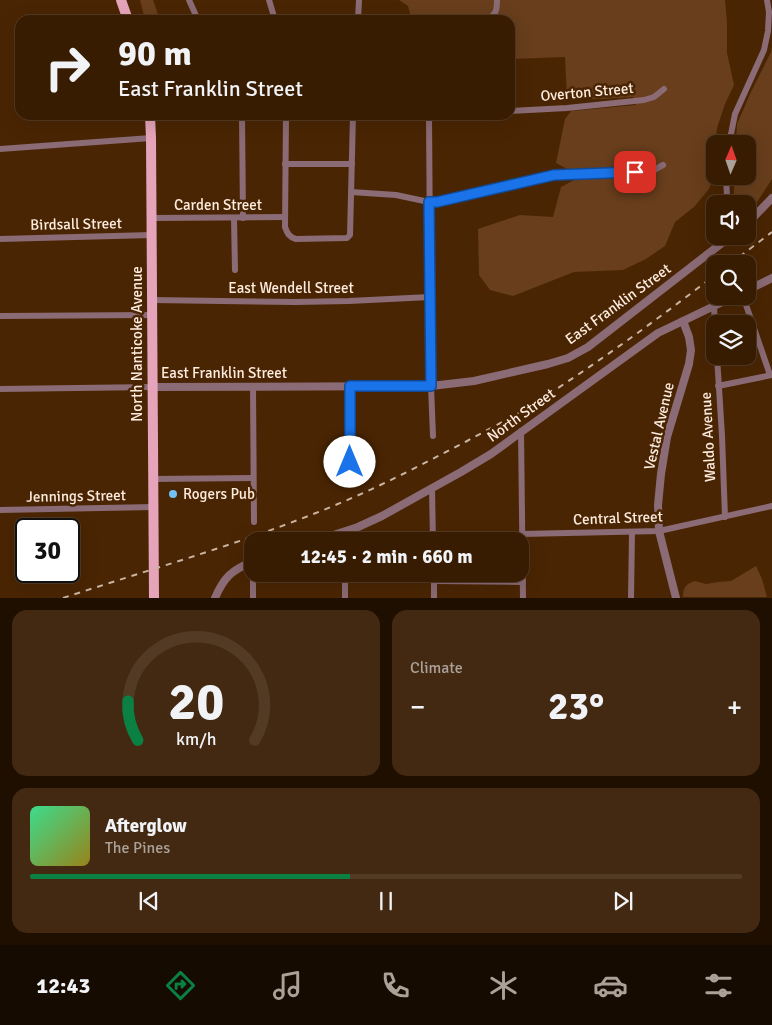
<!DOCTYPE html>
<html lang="en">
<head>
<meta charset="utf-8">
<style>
  :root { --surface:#381c02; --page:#432911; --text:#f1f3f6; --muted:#aba199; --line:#523a24; --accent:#0b8043 }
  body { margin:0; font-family:Signika,sans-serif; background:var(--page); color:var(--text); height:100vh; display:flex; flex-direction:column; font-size:19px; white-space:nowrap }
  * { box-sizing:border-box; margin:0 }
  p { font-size:16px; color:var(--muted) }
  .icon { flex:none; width:28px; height:28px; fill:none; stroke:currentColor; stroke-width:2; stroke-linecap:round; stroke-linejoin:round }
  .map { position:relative; height:598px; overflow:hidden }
  .details { display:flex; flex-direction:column; gap:12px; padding:12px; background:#1f0f01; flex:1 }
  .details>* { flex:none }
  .top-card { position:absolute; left:15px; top:15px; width:500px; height:105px; border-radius:15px; box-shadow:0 5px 20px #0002,0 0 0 1px var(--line); background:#381c02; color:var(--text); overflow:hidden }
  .needle { width:32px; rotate:2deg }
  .tools { position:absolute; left:706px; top:135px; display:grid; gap:10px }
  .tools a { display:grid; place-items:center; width:50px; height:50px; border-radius:10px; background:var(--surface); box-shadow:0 5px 20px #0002,0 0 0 1px var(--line); font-size:25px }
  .speed { position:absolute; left:15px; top:518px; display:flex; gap:10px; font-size:25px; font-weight:700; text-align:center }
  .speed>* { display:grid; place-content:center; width:65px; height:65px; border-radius:50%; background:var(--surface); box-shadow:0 5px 20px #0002,0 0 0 1px var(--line); line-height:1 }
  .speed .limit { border:2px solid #111; border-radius:8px; background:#fff; color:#111 }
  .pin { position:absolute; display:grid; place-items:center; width:42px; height:42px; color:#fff; margin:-21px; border-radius:10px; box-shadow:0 2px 8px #0006 }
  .me { position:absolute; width:55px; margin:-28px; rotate:0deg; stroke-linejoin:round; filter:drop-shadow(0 0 4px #0008) }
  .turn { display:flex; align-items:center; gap:18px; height:105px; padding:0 20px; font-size:22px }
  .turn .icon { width:65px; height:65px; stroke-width:2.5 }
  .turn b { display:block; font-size:35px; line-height:42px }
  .big { font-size:38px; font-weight:800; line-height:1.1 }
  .details .tile { flex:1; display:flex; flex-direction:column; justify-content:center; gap:8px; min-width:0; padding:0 18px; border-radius:15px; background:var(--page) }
  .details .dial { align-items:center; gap:0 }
  .dial svg { height:130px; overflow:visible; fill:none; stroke:var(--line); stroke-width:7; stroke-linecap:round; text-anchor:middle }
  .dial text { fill:var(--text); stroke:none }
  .song { display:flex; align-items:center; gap:15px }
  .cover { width:60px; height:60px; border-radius:8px; background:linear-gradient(135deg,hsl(150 70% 55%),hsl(50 70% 35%)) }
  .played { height:5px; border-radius:2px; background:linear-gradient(90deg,var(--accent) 45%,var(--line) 45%) }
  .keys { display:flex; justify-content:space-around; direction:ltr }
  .heat { display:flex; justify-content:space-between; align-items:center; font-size:28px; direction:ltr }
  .details .tiles { flex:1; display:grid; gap:12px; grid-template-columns:1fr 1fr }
  .tile:last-child { grid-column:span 2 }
  .trip { position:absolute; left:244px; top:532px; width:285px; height:50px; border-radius:15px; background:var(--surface); box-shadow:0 5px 20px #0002,0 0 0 1px var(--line); font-weight:800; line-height:50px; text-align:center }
  .dock { display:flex; height:80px; justify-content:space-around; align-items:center; background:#160b01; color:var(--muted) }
  .dock .icon { width:35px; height:35px }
  .dock .active { color:var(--accent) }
  .dock b { font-size:22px; color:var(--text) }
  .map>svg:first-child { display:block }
  .green { fill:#683e1c }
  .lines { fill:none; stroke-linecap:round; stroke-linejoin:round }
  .minor { stroke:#8b6b75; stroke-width:6 }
  .tertiary { stroke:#8b6b75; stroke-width:8 }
  .primary { stroke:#e6a4ba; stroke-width:10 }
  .rail { stroke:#cbb4a1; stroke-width:2; stroke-dasharray:6 6; stroke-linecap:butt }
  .route-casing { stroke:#114b97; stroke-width:12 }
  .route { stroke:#1a73e8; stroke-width:9 }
  .poi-dot { fill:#70c1f4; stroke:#4a2503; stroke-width:2 }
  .labels { text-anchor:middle; stroke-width:5; stroke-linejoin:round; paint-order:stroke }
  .street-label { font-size:15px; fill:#feecdf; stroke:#4a2503 }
  .poi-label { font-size:15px; fill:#feecdf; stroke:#4a2503; text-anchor:start }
</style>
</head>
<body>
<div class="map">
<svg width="772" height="598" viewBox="0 0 772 598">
  <rect width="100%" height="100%" fill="#4a2503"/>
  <g class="green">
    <polygon points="140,0 153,0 160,20 145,20"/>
    <polygon points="399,0 725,0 727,22 727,53 734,85 725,104 717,128 711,183 709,189 694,207 675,222 665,246 646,259 623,270 574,272 513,296 490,290 479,275 478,229 520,215 553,217 561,187 576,179 631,169 571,171 556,163 565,119 571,111 636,105 633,97 601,99 567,99 565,57 510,59 510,20 412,20 408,6"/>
    <polygon points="772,45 772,179 750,213 748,213 748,204 738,204 734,199 734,176 748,176 748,144 736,144 737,124 751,92 771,52"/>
    <path d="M756,566L762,579L767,597H772H683C683,587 686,584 695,581L706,584L718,582L731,581Z"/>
  </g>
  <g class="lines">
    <g class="minor">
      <polyline points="189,0 198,20"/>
      <polyline points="269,0 275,20"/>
      <polyline points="358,20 359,0"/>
      <path d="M488,20C496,13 497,11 497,0"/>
      <polyline points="510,111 567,108 644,100 654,97 664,89"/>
      <polyline points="242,115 243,218"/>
      <path d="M286,115L285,227C287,233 289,237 296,239L347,238L350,235L353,115"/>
      <polyline points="429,115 431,386 433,436"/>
      <polyline points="353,116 393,115"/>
      <polyline points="729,144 735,114 764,50 768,31 769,12 767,0"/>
      <polyline points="0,149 151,138"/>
      <polyline points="285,164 352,164"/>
      <polyline points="726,176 727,197 729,204"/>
      <polyline points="351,192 396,195 429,202 437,202 554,175 635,172 652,171 663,165"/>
      <polyline points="152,218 284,217"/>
      <polyline points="234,218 235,270"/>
      <polyline points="0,239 152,235"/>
      <polyline points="743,296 770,375"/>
      <polyline points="152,300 295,302 349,301 430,297"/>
      <polyline points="714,306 715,326"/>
      <polyline points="0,316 152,315"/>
      <polyline points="717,356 722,436 725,517"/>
      <polyline points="718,386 772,375"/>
      <polyline points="253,387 254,522"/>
      <polyline points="0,389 153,387"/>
      <polyline points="521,431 523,598"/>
      <polyline points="350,462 350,386"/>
      <polyline points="153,479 253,478"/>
      <polyline points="432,489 433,541"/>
      <polyline points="0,510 153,507"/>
      <polyline points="345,532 345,541"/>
      <polyline points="522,534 659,531 772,506"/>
      <polyline points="253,574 253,598"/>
      <polyline points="345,574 345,598"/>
      <polyline points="434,574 434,598"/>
      <polyline points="434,581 523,582"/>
      <polyline points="631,598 632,532"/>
    </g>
    <g class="tertiary">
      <polyline points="748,223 772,198"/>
      <polyline points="748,290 772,278"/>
      <polyline points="153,387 431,386 474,381 548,364 568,358 588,347 731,236"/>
      <polyline points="315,541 358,527 382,516 461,472 491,454 658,333 735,296"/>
      <path d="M215,598C224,577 232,570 252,562"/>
      <polyline points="676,598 659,531 658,505 661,474 667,437 689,364 691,350 689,337 683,321"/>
    </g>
    <g class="primary">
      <polyline points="121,0 128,20"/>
      <polyline points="150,115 151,138 154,598"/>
    </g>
    <g class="rail">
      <polyline points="730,264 772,232"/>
      <path d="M63,598C157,567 254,540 345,501C387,483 427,462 467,441C487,430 507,420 527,408C592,367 654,322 715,275"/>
    </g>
  </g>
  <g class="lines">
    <defs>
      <polyline id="route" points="350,462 350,386 431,386 429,202 437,202 554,175 635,172"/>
    </defs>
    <use href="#route" class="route-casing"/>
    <use href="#route" class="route"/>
  </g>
  <circle class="poi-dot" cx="173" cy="494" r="5"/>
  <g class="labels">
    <g class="street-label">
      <text transform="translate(587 92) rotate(-5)" y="5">Overton Street</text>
      <text x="218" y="210">Carden Street</text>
      <text transform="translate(76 224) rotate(-1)" y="5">Birdsall Street</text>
      <text x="291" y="293">East Wendell Street</text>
      <text transform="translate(618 304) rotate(-36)" y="5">East Franklin Street</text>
      <text transform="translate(137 344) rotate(-90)" y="5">North Nanticoke Avenue</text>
      <text x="224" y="378">East Franklin Street</text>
      <text transform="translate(521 415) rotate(-36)" y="5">North Street</text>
      <text transform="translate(659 426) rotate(-77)" y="5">Vestal Avenue</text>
      <text transform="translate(708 437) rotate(-93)" y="5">Waldo Avenue</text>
      <text transform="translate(76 496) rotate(-1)" y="5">Jennings Street</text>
      <text transform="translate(618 518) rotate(-2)" y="5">Central Street</text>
    </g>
    <g class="poi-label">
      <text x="183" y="499">Rogers Pub</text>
    </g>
  </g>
</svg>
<div class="tools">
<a><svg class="needle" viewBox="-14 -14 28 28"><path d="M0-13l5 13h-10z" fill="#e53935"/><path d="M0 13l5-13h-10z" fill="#aba199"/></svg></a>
<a><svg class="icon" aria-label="sound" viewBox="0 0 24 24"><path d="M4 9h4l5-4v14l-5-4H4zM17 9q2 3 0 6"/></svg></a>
<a><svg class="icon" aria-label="search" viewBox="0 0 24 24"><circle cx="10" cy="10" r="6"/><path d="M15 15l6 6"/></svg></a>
<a><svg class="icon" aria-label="layers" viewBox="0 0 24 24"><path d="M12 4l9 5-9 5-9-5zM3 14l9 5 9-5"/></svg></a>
</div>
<div class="speed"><div class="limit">30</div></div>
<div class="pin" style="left:635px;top:172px;background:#d93025"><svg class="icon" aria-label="arrive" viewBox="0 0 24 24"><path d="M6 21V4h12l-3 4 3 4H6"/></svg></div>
<svg class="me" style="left:350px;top:462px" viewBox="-20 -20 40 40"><circle r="19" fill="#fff"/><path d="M0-13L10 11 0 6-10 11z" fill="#1a73e8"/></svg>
<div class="trip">12:45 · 2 min · 660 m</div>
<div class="top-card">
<div class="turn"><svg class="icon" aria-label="right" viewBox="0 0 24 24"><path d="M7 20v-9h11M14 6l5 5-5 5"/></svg><div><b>90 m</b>East Franklin Street</div></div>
</div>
</div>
<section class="details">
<div class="tiles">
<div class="tile dial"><svg viewBox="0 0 100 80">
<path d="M14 69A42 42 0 1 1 86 69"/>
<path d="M14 69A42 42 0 0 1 8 45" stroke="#0b8043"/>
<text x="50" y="56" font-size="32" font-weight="700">20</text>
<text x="50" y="72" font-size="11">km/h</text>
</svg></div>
<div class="tile"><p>Climate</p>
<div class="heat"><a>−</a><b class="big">23°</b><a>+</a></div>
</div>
<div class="tile">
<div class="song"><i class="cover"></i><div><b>Afterglow</b><p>The Pines</p></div></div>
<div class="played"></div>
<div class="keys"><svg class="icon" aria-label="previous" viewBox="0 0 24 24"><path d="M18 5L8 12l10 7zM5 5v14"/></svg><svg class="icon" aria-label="pause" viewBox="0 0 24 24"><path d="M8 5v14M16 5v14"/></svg><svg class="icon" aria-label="next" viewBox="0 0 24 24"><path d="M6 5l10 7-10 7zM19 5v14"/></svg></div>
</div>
</div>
</section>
<nav class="dock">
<b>12:43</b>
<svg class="icon active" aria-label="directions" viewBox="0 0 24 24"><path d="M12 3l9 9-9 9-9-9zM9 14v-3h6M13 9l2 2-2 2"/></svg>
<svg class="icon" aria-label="music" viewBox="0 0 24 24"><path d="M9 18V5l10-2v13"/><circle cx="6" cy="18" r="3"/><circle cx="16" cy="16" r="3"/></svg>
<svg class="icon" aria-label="phone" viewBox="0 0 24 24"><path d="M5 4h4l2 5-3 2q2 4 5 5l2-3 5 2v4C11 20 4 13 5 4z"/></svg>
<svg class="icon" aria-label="climate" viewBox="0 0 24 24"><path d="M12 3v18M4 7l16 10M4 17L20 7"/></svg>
<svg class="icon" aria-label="car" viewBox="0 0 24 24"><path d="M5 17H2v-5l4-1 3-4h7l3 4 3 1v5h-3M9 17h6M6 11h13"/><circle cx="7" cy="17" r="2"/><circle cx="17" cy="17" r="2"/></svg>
<svg class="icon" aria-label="filters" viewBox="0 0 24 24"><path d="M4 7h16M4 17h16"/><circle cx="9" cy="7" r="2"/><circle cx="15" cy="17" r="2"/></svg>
</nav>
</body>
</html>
